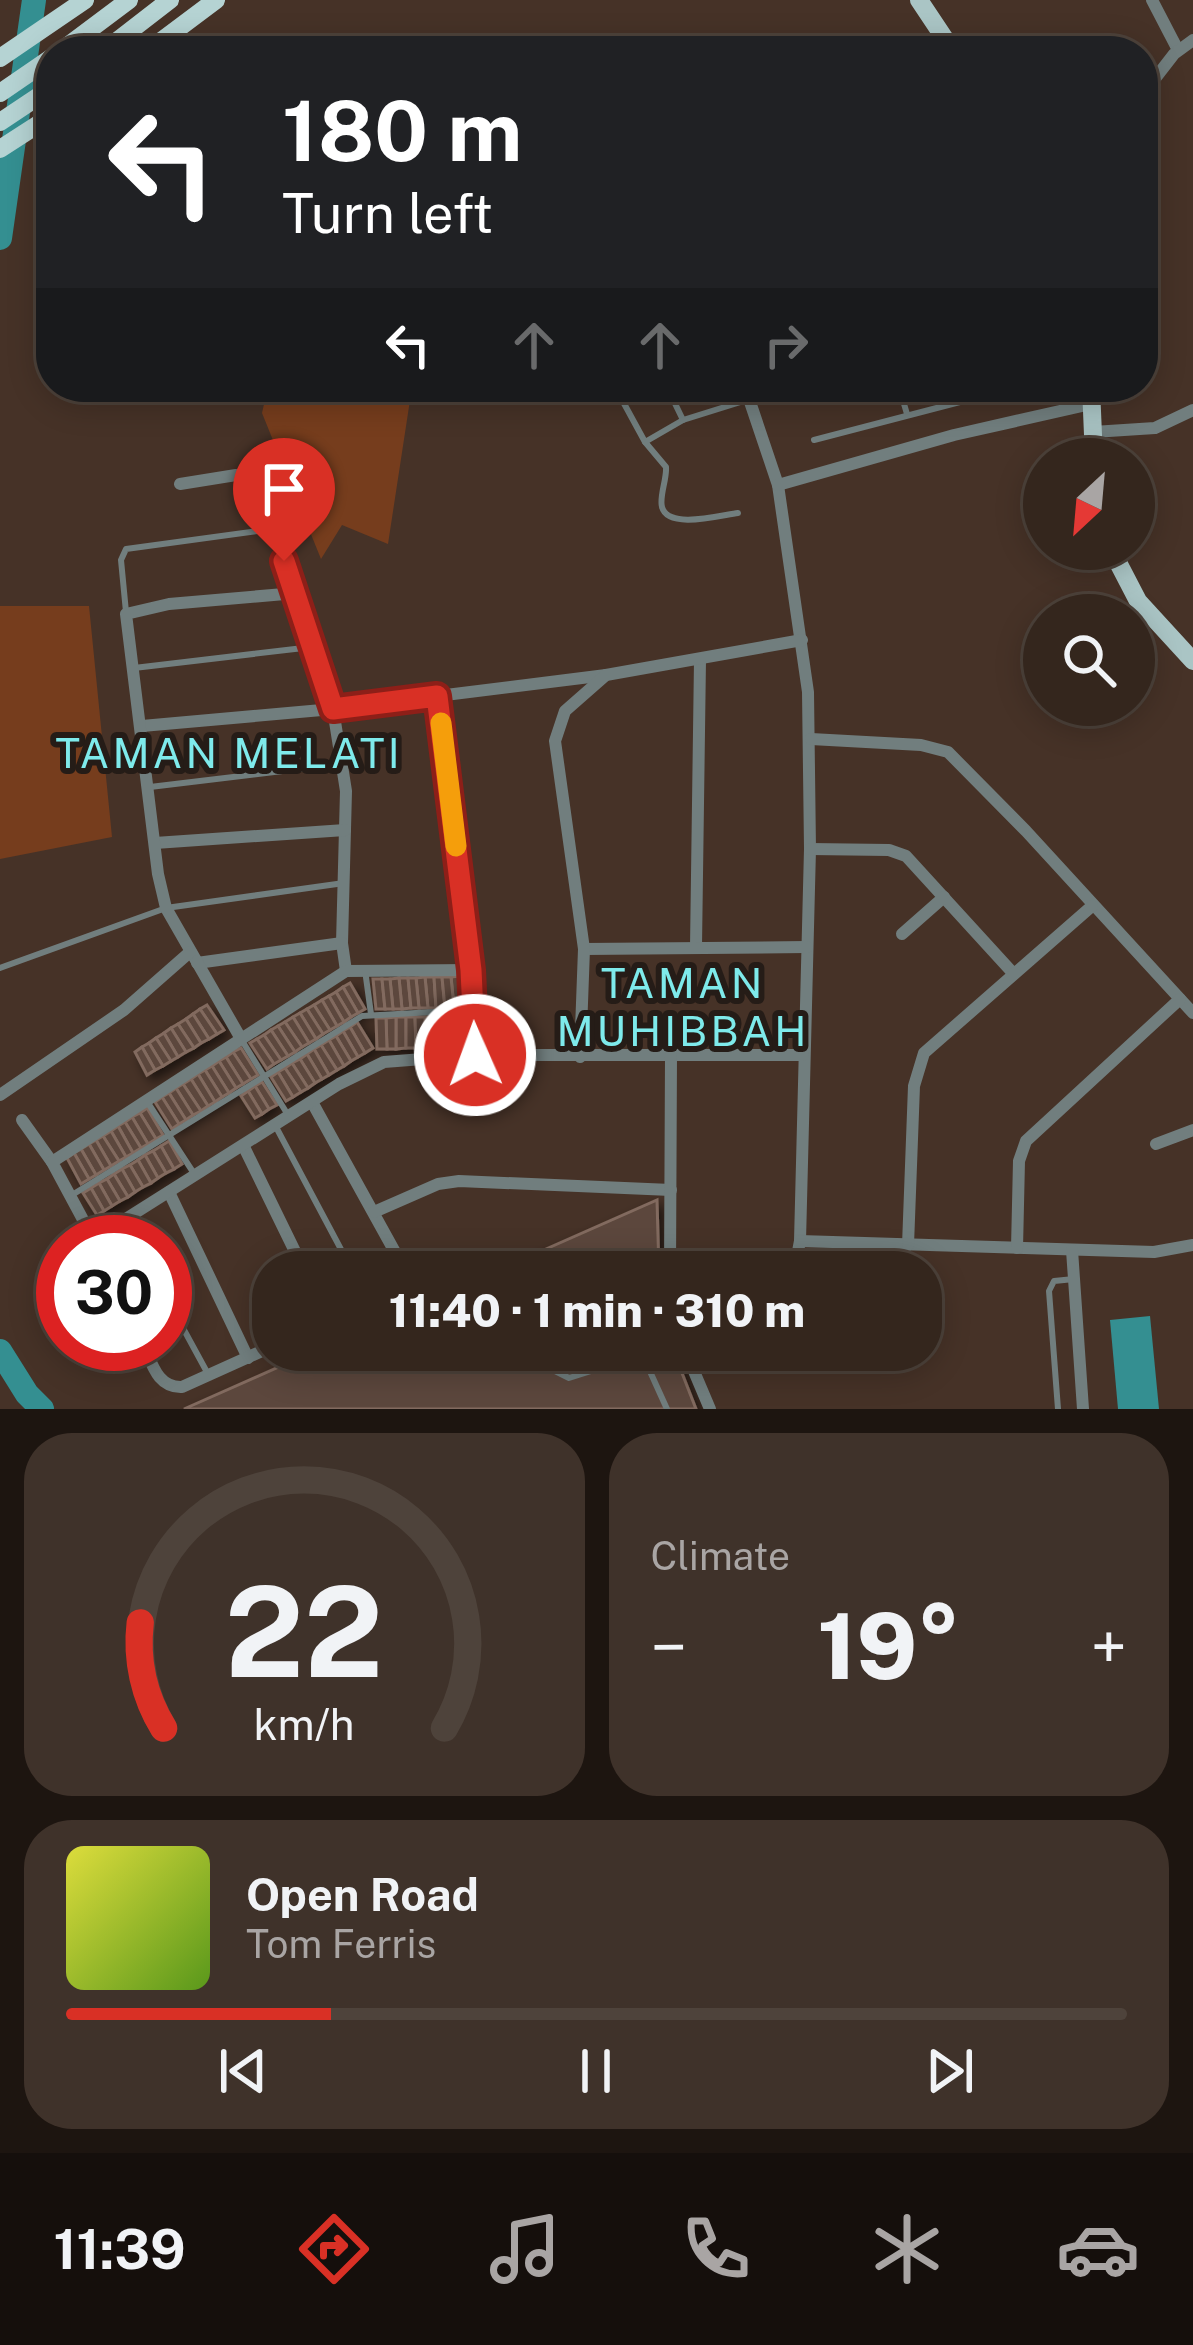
<!DOCTYPE html>
<html lang="en">
<head>
<meta charset="utf-8">
<style>
  :root { --surface:#34261d; --page:#3f322a; --text:#f1f3f6; --muted:#a9a5a4; --line:#4e433b; --accent:#d93025 }
  body { margin:0; font-family:"Public Sans",sans-serif; background:var(--page); color:var(--text); height:100vh; display:flex; flex-direction:column; font-size:45px; white-space:nowrap }
  * { box-sizing:border-box; margin:0 }
  p { font-size:39px; color:var(--muted) }
  .icon { flex:none; width:66px; height:66px; fill:none; stroke:currentColor; stroke-width:2; stroke-linecap:round; stroke-linejoin:round }
  .map { position:relative; height:1409px; overflow:hidden }
  .sheet { display:flex; flex-direction:column; gap:24px; padding:24px; background:#1d1510; flex:1 }
  .sheet>* { flex:none }
  .top-card { position:absolute; left:36px; top:36px; width:1122px; height:366px; border-radius:48px; box-shadow:0 6px 30px #0003,0 0 0 3px var(--line); background:#202124; color:#fff; overflow:hidden }
  .needle { width:78px; rotate:206deg }
  .controls { position:absolute; left:1023px; top:438px; display:grid; gap:24px }
  .controls a { display:grid; place-items:center; width:132px; height:132px; border-radius:50%; background:var(--surface); box-shadow:0 6px 30px #0003,0 0 0 3px var(--line); font-size:60px }
  .speed { position:absolute; left:36px; top:1215px; display:flex; gap:24px; font-size:60px; font-weight:700; text-align:center }
  .speed>* { display:grid; place-content:center; width:156px; height:156px; border-radius:50%; background:var(--surface); box-shadow:0 6px 30px #0003,0 0 0 3px var(--line); line-height:1 }
  .speed .limit { border:18px solid #d22; background:#fff; color:#111 }
  .pin { position:absolute; display:grid; place-items:center; width:102px; height:102px; color:#fff; margin:-123px -51px; border-radius:50% 50% 50% 0; rotate:-45deg; box-shadow:0 0 12px #0007 }
  .pin .icon { rotate:45deg }
  .me { position:absolute; width:132px; margin:-66px; rotate:358deg; stroke-linejoin:round; filter:drop-shadow(0 0 9px #0008) }
  .turn { display:flex; align-items:center; gap:42px; height:252px; padding:0 48px; font-size:54px }
  .turn .icon { width:156px; height:156px; stroke-width:2.5 }
  .turn b { display:block; font-size:84px; line-height:102px }
  .lanes { display:flex; align-items:center; height:114px; padding:0 48px; background:#0003; justify-content:center; gap:60px; direction:ltr }
  .lanes .off { opacity:.35 }
  .big { font-size:90px; font-weight:800; line-height:1.1 }
  .sheet .card { flex:1; display:flex; flex-direction:column; justify-content:center; gap:18px; min-width:0; padding:0 42px; border-radius:48px; background:var(--page) }
  .sheet .dial { align-items:center; gap:0 }
  .dial svg { height:312px; overflow:visible; fill:none; stroke:var(--line); stroke-width:7; stroke-linecap:round; text-anchor:middle }
  .dial text { fill:var(--text); stroke:none }
  .song { display:flex; align-items:center; gap:36px }
  .cover { width:144px; height:144px; border-radius:18px; background:linear-gradient(135deg,hsl(60 70% 55%),hsl(90 70% 35%)) }
  .played { height:12px; border-radius:6px; background:linear-gradient(90deg,var(--accent) 25%,var(--line) 25%) }
  .keys { display:flex; justify-content:space-around; direction:ltr }
  .heat { display:flex; justify-content:space-between; align-items:center; font-size:66px; direction:ltr }
  .sheet .tiles { flex:1; display:grid; gap:24px; grid-template-columns:1fr 1fr }
  .card:last-child { grid-column:span 2 }
  .trip { position:absolute; left:252px; top:1251px; width:690px; height:120px; border-radius:48px; background:var(--surface); box-shadow:0 6px 30px #0003,0 0 0 3px var(--line); font-weight:800; line-height:120px; text-align:center }
  .tabs { display:flex; height:192px; justify-content:space-around; align-items:center; background:#150f0c; color:var(--muted) }
  .tabs .icon { width:84px; height:84px }
  .tabs .active { color:var(--accent) }
  .tabs b { font-size:54px; color:var(--text) }
  .map>svg:first-child { display:block }
  .green { fill:#763d1d }
  .water { fill:#348f91 }
  .lines { fill:none; stroke-linecap:round; stroke-linejoin:round }
  .stream { stroke:#348f91; stroke-width:4.5 }
  .river { stroke:#348f91; stroke-width:24 }
  .building { fill:#5c473c; stroke:#826b5f; stroke-width:3; filter:url(#shadow) }
  .service { stroke:#717e7e; stroke-width:6 }
  .minor { stroke:#717e7e; stroke-width:12 }
  .primary { stroke:#aac5c5; stroke-width:18 }
  .trunk { stroke:#b5d3d3; stroke-width:18 }
  .route-casing { stroke:#8d1f18; stroke-width:30 }
  .route { stroke:#d93025; stroke-width:21 }
  .slow { stroke:#f59e0b; stroke-width:21 }
  .labels { text-anchor:middle; stroke-width:12; stroke-linejoin:round; paint-order:stroke }
  .neighbourhood-label { font-size:42px; letter-spacing:3px; fill:#7eeaeb; stroke:#251c17 }
</style>
</head>
<body>
<div class="map">
<svg width="1193" height="1409" viewBox="0 0 1193 1409">
  <defs>
    <filter id="shadow"><feDropShadow dx="5.5" dy="5.5" stdDeviation="6" flood-color="#0009"/></filter>
  </defs>
  <rect width="100%" height="100%" fill="#463227"/>
  <g class="green">
    <polygon points="268,387 412,387 388,544 342,525 321,559 262,413"/>
    <polygon points="0,606 89,606 112,837 0,859"/>
  </g>
  <polygon class="water" points="1150,1316 1159,1409 1118,1409 1110,1320"/>
  <g class="lines">
    <polyline class="stream" points="1143,211 1157,219"/>
    <g class="river">
      <polyline points="0,238 34,0"/>
      <polyline points="0,1351 27,1394 42,1409"/>
    </g>
  </g>
  <g class="building">
    <polygon points="460,976 462,1007 454,1007 451,977"/>
    <polygon points="425,977 434,977 436,1008 428,1008"/>
    <polygon points="425,977 428,1008 419,1008 416,978"/>
    <polygon points="434,977 442,977 445,1008 436,1008"/>
    <polygon points="442,977 451,977 454,1007 445,1008"/>
    <polygon points="399,978 408,978 411,1008 402,1009"/>
    <polygon points="399,978 402,1009 393,1009 390,979"/>
    <polygon points="408,978 416,978 419,1008 411,1008"/>
    <polygon points="373,979 382,979 385,1009 376,1009"/>
    <polygon points="382,979 390,979 393,1009 385,1009"/>
    <polygon points="350,983 365,1009 358,1013 343,987"/>
    <polygon points="343,987 358,1013 351,1017 336,992"/>
    <polygon points="336,992 351,1017 344,1022 329,996"/>
    <polygon points="329,996 344,1022 337,1026 322,1000"/>
    <polygon points="322,1000 337,1026 330,1030 314,1005"/>
    <polygon points="207,1005 224,1030 217,1034 200,1009"/>
    <polygon points="314,1005 330,1030 323,1034 307,1009"/>
    <polygon points="200,1009 217,1034 209,1039 193,1014"/>
    <polygon points="307,1009 323,1034 316,1039 300,1013"/>
    <polygon points="300,1013 316,1039 309,1043 293,1017"/>
    <polygon points="193,1014 209,1039 201,1043 186,1019"/>
    <polygon points="435,1016 445,1016 444,1047 435,1047"/>
    <polygon points="435,1016 435,1047 425,1047 425,1017"/>
    <polygon points="445,1016 454,1016 454,1046 444,1047"/>
    <rect x="454" y="1016" width="10" height="30"/>
    <polygon points="293,1017 309,1043 302,1047 285,1022"/>
    <polygon points="396,1017 406,1017 406,1048 396,1049"/>
    <polygon points="396,1017 396,1049 387,1049 386,1018"/>
    <polygon points="406,1017 415,1017 416,1048 406,1048"/>
    <polygon points="415,1017 425,1017 425,1047 416,1048"/>
    <polygon points="376,1018 386,1018 387,1049 377,1049"/>
    <polygon points="186,1019 201,1043 194,1048 178,1024"/>
    <polygon points="285,1022 302,1047 295,1052 278,1026"/>
    <polygon points="357,1022 373,1048 365,1053 350,1027"/>
    <polygon points="178,1024 194,1048 186,1052 171,1028"/>
    <polygon points="278,1026 295,1052 288,1056 271,1030"/>
    <polygon points="350,1027 365,1053 358,1057 343,1031"/>
    <polygon points="171,1028 186,1052 178,1057 164,1033"/>
    <polygon points="271,1030 288,1056 281,1060 264,1035"/>
    <polygon points="343,1031 358,1057 351,1061 336,1036"/>
    <polygon points="164,1033 178,1057 171,1061 156,1038"/>
    <polygon points="264,1035 281,1060 274,1064 257,1039"/>
    <polygon points="336,1036 351,1061 344,1066 329,1040"/>
    <polygon points="156,1038 171,1061 163,1066 149,1043"/>
    <polygon points="257,1039 274,1064 267,1069 250,1043"/>
    <polygon points="329,1040 344,1066 337,1070 321,1045"/>
    <polygon points="149,1043 163,1066 155,1070 142,1047"/>
    <polygon points="321,1045 337,1070 329,1075 314,1049"/>
    <polygon points="142,1047 155,1070 147,1075 135,1052"/>
    <polygon points="241,1048 258,1075 251,1079 233,1052"/>
    <polygon points="314,1049 329,1075 322,1079 307,1054"/>
    <polygon points="233,1052 251,1079 243,1084 226,1057"/>
    <polygon points="307,1054 322,1079 315,1083 300,1059"/>
    <polygon points="226,1057 243,1084 236,1088 219,1061"/>
    <polygon points="300,1059 315,1083 308,1088 292,1063"/>
    <polygon points="219,1061 236,1088 229,1093 212,1066"/>
    <polygon points="292,1063 308,1088 301,1092 285,1068"/>
    <polygon points="212,1066 229,1093 222,1097 205,1070"/>
    <polygon points="285,1068 301,1092 293,1097 278,1072"/>
    <polygon points="205,1070 222,1097 215,1102 198,1074"/>
    <polygon points="278,1072 293,1097 286,1101 271,1077"/>
    <polygon points="198,1074 215,1102 208,1106 191,1079"/>
    <polygon points="191,1079 208,1106 201,1111 183,1084"/>
    <polygon points="262,1082 277,1105 269,1109 255,1086"/>
    <polygon points="183,1084 201,1111 193,1115 176,1088"/>
    <polygon points="255,1086 269,1109 262,1114 248,1091"/>
    <polygon points="176,1088 193,1115 186,1120 169,1093"/>
    <polygon points="248,1091 262,1114 255,1118 241,1096"/>
    <polygon points="169,1093 186,1120 179,1124 162,1097"/>
    <polygon points="162,1097 179,1124 172,1129 155,1102"/>
    <polygon points="147,1108 163,1135 156,1139 140,1113"/>
    <polygon points="140,1113 156,1139 148,1144 132,1117"/>
    <polygon points="132,1117 148,1144 141,1148 125,1122"/>
    <polygon points="125,1122 141,1148 133,1153 118,1126"/>
    <polygon points="118,1126 133,1153 126,1157 111,1131"/>
    <polygon points="111,1131 126,1157 119,1161 103,1136"/>
    <polygon points="103,1136 119,1161 111,1166 96,1140"/>
    <polygon points="96,1140 111,1166 104,1170 89,1144"/>
    <polygon points="169,1141 182,1164 174,1169 161,1146"/>
    <polygon points="89,1144 104,1170 96,1175 81,1149"/>
    <polygon points="161,1146 174,1169 166,1173 153,1151"/>
    <polygon points="81,1149 96,1175 89,1179 74,1153"/>
    <polygon points="153,1151 166,1173 158,1178 145,1155"/>
    <polygon points="74,1153 89,1179 81,1184 67,1158"/>
    <polygon points="145,1155 158,1178 151,1183 138,1160"/>
    <polygon points="138,1160 151,1183 143,1187 130,1165"/>
    <polygon points="130,1165 143,1187 135,1192 122,1169"/>
    <polygon points="122,1169 135,1192 128,1197 114,1174"/>
    <polygon points="114,1174 128,1197 120,1201 107,1179"/>
    <polygon points="107,1179 120,1201 112,1206 99,1183"/>
    <polygon points="99,1183 112,1206 104,1211 91,1188"/>
    <polygon points="91,1188 104,1211 97,1215 83,1193"/>
    <polygon points="657,1200 659,1272 494,1272"/>
    <polygon points="317,1350 673,1350 696,1409 184,1409"/>
  </g>
  <g class="lines">
    <g class="service">
      <path d="M615,387L645,442L666,467C667,479 659,497 662,507C668,530 721,515 738,513"/>
      <polyline points="667,387 683,420"/>
      <polyline points="899,387 907,414"/>
      <polyline points="814,440 979,397"/>
      <polyline points="645,442 683,420 747,400"/>
      <polyline points="126,612 121,560 126,549 273,529"/>
      <polyline points="134,668 312,647"/>
      <polyline points="150,787 340,764"/>
      <polyline points="0,968 166,908 344,883"/>
      <polyline points="365,970 371,1014"/>
      <polyline points="241,1039 288,1115"/>
      <polyline points="148,1103 193,1172"/>
      <polyline points="276,1127 353,1272"/>
      <polyline points="72,1195 362,1016 469,1010"/>
      <polyline points="125,1220 136,1242"/>
      <polyline points="165,1295 208,1374"/>
      <polyline points="543,1350 551,1369 569,1378 629,1359"/>
      <polyline points="625,1350 629,1359 660,1350"/>
      <polyline points="643,1356 667,1409"/>
      <polyline points="1058,1409 1049,1291 1054,1281 1074,1279"/>
    </g>
    <g class="minor">
      <polyline points="1152,0 1178,50"/>
      <polyline points="1143,94 1174,54 1193,40"/>
      <polyline points="745,387 778,485 808,692 810,849 800,1241 794,1272"/>
      <polyline points="982,396 989,387"/>
      <polyline points="750,399 788,387"/>
      <polyline points="1093,432 1155,428 1193,410"/>
      <polyline points="180,484 236,475 254,480 265,501 333,709 346,791 342,943 346,971"/>
      <polyline points="778,485 954,435 1091,404"/>
      <polyline points="437,696 471,970 475,1055"/>
      <polyline points="142,726 333,709 606,675"/>
      <polyline points="811,739 921,745 948,752 1026,831 1193,1013"/>
      <polyline points="155,843 345,830"/>
      <polyline points="810,849 889,850 906,856 1012,972"/>
      <polyline points="902,934 944,897"/>
      <polyline points="696,947 700,660"/>
      <polyline points="584,949 807,947"/>
      <polyline points="197,963 342,943"/>
      <polyline points="240,1037 166,908 158,874 126,614 169,604 296,593"/>
      <polyline points="580,1057 584,949 555,741 565,711 606,675 802,640"/>
      <polyline points="0,1095 124,1010 190,952"/>
      <polyline points="312,1102 406,1272"/>
      <polyline points="22,1120 52,1162"/>
      <polyline points="1156,1144 1193,1130"/>
      <polyline points="244,1147 305,1272"/>
      <polyline points="169,1192 248,1358"/>
      <polyline points="374,1212 438,1184 459,1181 671,1190"/>
      <polyline points="94,1239 339,1084 384,1062 475,1055 803,1055"/>
      <polyline points="800,1241 1154,1252 1193,1245"/>
      <polyline points="95,1242 52,1162 346,971 471,970"/>
      <polyline points="908,1245 914,1086 924,1053 1092,906"/>
      <polyline points="1017,1248 1019,1161 1026,1141 1180,999"/>
      <polyline points="1072,1250 1083,1409"/>
      <polyline points="670,1272 671,1056"/>
      <path d="M143,1344C152,1363 157,1388 182,1387L273,1346"/>
      <polyline points="685,1350 710,1409"/>
      <polyline points="693,1364 763,1350"/>
    </g>
    <g class="primary">
      <polyline points="919,0 953,51"/>
      <polyline points="1091,387 1094,459"/>
      <polyline points="1111,549 1138,601 1193,661"/>
    </g>
    <g class="trunk">
      <polyline points="61,51 129,0"/>
      <polyline points="104,51 170,0"/>
      <polyline points="148,51 216,0"/>
      <polyline points="0,58 85,0"/>
      <polyline points="0,93 51,58"/>
      <polyline points="0,122 51,88"/>
      <polyline points="0,149 51,116"/>
    </g>
  </g>
  <g class="lines">
    <defs>
      <polyline id="route" points="284,561 333,709 437,696 471,970 475,1055"/>
    </defs>
    <use href="#route" class="route-casing"/>
    <use href="#route" class="route"/>
    <polyline class="slow" points="441,723 456,846"/>
  </g>
  <g class="labels">
    <g class="neighbourhood-label">
      <text x="229" y="768">TAMAN MELATI</text>
      <text x="683" y="998">TAMAN<tspan x="683" dy="48">MUHIBBAH</tspan></text>
    </g>
  </g>
</svg>
<div class="controls">
<a><svg class="needle" viewBox="-14 -14 28 28"><path d="M0-13l5 13h-10z" fill="#e53935"/><path d="M0 13l5-13h-10z" fill="#a9a5a4"/></svg></a>
<a><svg class="icon" aria-label="search" viewBox="0 0 24 24"><circle cx="10" cy="10" r="6"/><path d="M15 15l6 6"/></svg></a>
</div>
<div class="speed"><div class="limit">30</div></div>
<div class="pin" style="left:284px;top:561px;background:#d93025"><svg class="icon" aria-label="arrive" viewBox="0 0 24 24"><path d="M6 21V4h12l-3 4 3 4H6"/></svg></div>
<svg class="me" style="left:475px;top:1055px" viewBox="-20 -20 40 40"><circle r="17" fill="#d93025" stroke="#fff" stroke-width="3"/><path d="M0-11L8 9 0 5-8 9z" fill="#fff"/></svg>
<div class="trip">11:40 · 1 min · 310 m</div>
<div class="top-card">
<div class="turn"><svg class="icon" aria-label="left" viewBox="0 0 24 24"><path d="M17 20v-9H6M10 6l-5 5 5 5"/></svg><div><b>180 m</b>Turn left</div></div>
<div class="lanes"><svg class="icon" aria-label="left" viewBox="0 0 24 24"><path d="M17 20v-9H6M10 6l-5 5 5 5"/></svg><svg class="icon off" aria-label="ahead" viewBox="0 0 24 24"><path d="M12 20V5M6 11l6-6 6 6"/></svg><svg class="icon off" aria-label="ahead" viewBox="0 0 24 24"><path d="M12 20V5M6 11l6-6 6 6"/></svg><svg class="icon off" aria-label="right" viewBox="0 0 24 24"><path d="M7 20v-9h11M14 6l5 5-5 5"/></svg></div>
</div>
</div>
<section class="sheet">
<div class="tiles">
<div class="card dial"><svg viewBox="0 0 100 80">
<path d="M14 69A42 42 0 1 1 86 69"/>
<path d="M14 69A42 42 0 0 1 8 42" stroke="#d93025"/>
<text x="50" y="56" font-size="32" font-weight="700">22</text>
<text x="50" y="72" font-size="11">km/h</text>
</svg></div>
<div class="card"><p>Climate</p>
<div class="heat"><a>−</a><b class="big">19°</b><a>+</a></div>
</div>
<div class="card">
<div class="song"><i class="cover"></i><div><b>Open Road</b><p>Tom Ferris</p></div></div>
<div class="played"></div>
<div class="keys"><svg class="icon" aria-label="previous" viewBox="0 0 24 24"><path d="M18 5L8 12l10 7zM5 5v14"/></svg><svg class="icon" aria-label="pause" viewBox="0 0 24 24"><path d="M8 5v14M16 5v14"/></svg><svg class="icon" aria-label="next" viewBox="0 0 24 24"><path d="M6 5l10 7-10 7zM19 5v14"/></svg></div>
</div>
</div>
</section>
<nav class="tabs">
<b>11:39</b>
<svg class="icon active" aria-label="directions" viewBox="0 0 24 24"><path d="M12 3l9 9-9 9-9-9zM9 14v-3h6M13 9l2 2-2 2"/></svg>
<svg class="icon" aria-label="music" viewBox="0 0 24 24"><path d="M9 18V5l10-2v13"/><circle cx="6" cy="18" r="3"/><circle cx="16" cy="16" r="3"/></svg>
<svg class="icon" aria-label="phone" viewBox="0 0 24 24"><path d="M5 4h4l2 5-3 2q2 4 5 5l2-3 5 2v4C11 20 4 13 5 4z"/></svg>
<svg class="icon" aria-label="climate" viewBox="0 0 24 24"><path d="M12 3v18M4 7l16 10M4 17L20 7"/></svg>
<svg class="icon" aria-label="car" viewBox="0 0 24 24"><path d="M5 17H2v-5l4-1 3-4h7l3 4 3 1v5h-3M9 17h6M6 11h13"/><circle cx="7" cy="17" r="2"/><circle cx="17" cy="17" r="2"/></svg>
</nav>
</body>
</html>
